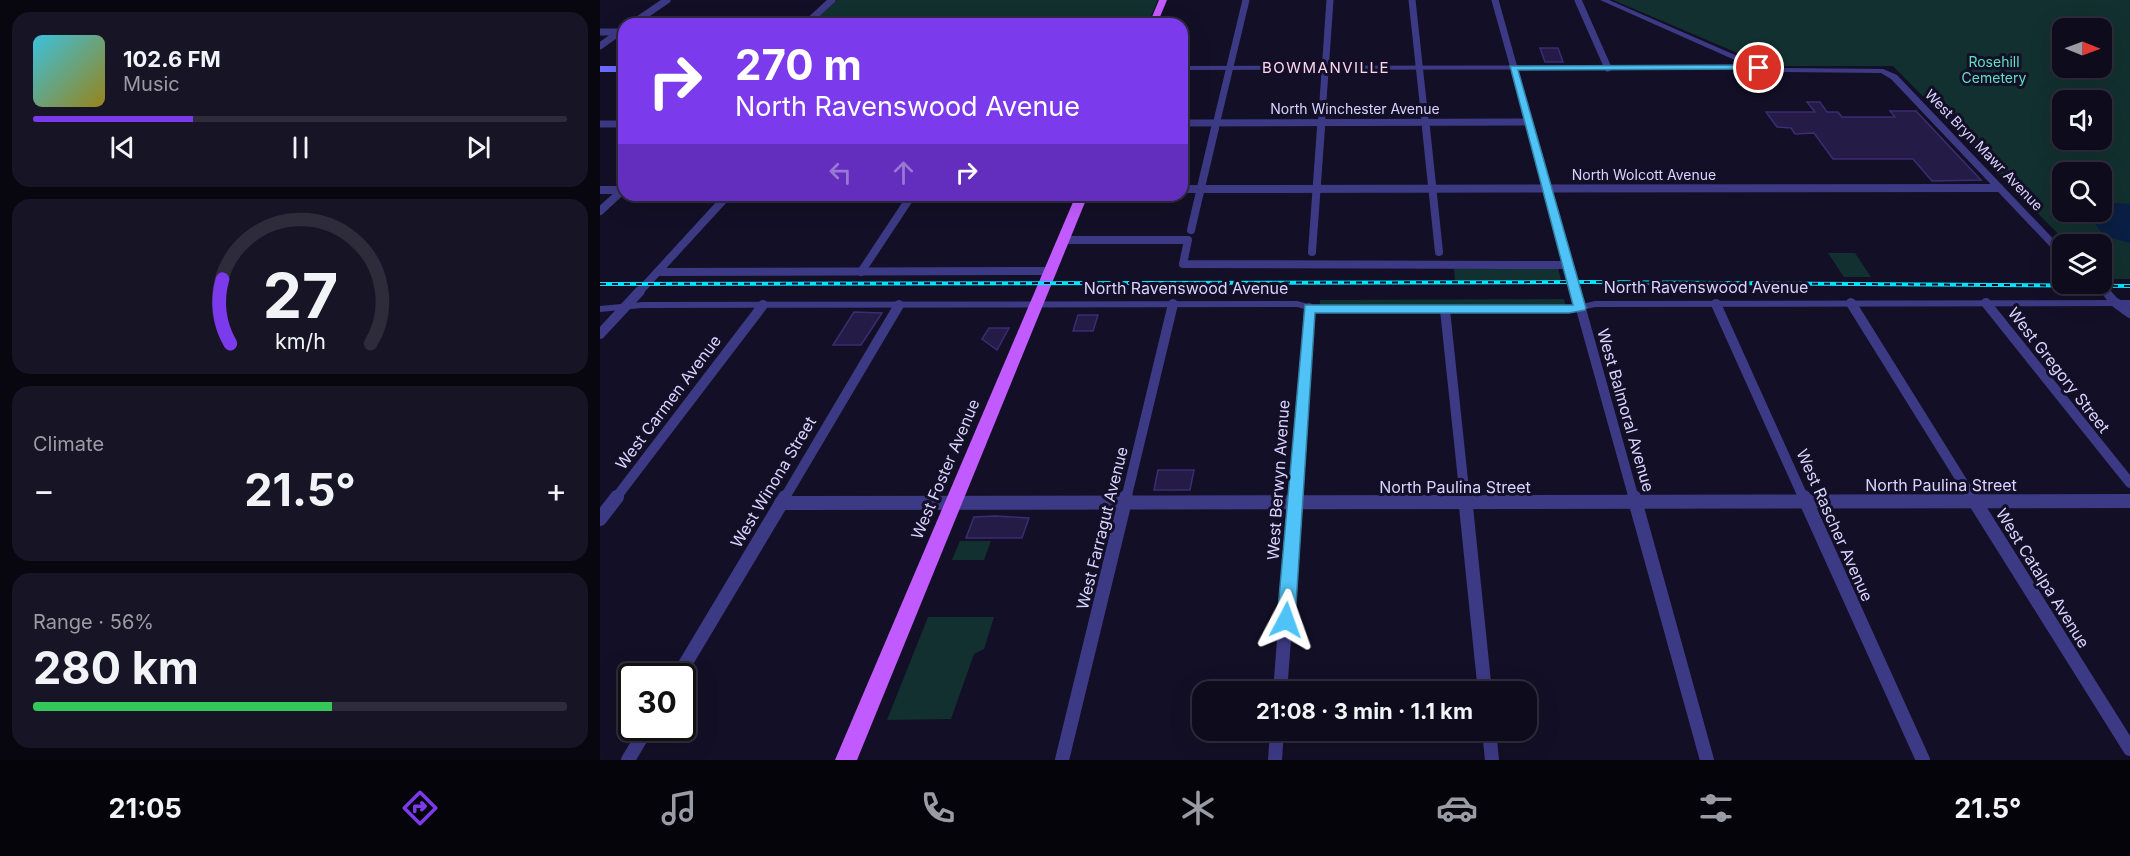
<!DOCTYPE html>
<html lang="en">
<head>
<meta charset="utf-8">
<style>
  :root { --surface:#0e0b1c; --page:#171425; --text:#f1f3f6; --muted:#9b9ba3; --line:#2e2b3b; --accent:#7c3aed }
  body { margin:0; font-family:Inter,sans-serif; background:var(--page); color:var(--text); height:100vh; display:flex; flex-direction:column; font-size:22px; white-space:nowrap }
  * { box-sizing:border-box; margin:0 }
  p { font-size:20px; color:var(--muted) }
  .icon { flex:none; width:33px; height:33px; fill:none; stroke:currentColor; stroke-width:2; stroke-linecap:round; stroke-linejoin:round }
  .map { position:relative; flex:1; overflow:hidden }
  .sheet { display:flex; flex-direction:column; gap:12px; padding:12px; background:#08060f; width:600px }
  .sheet>* { flex:none }
  .top-card { position:absolute; left:18px; top:18px; width:570px; height:183px; border-radius:18px; box-shadow:0 6px 24px #0002,0 0 0 2px var(--line); background:#7c3aed; color:#fff; overflow:hidden }
  .needle { width:39px; rotate:91deg }
  .fabs { position:absolute; left:1452px; top:18px; display:grid; gap:12px }
  .fabs a { display:grid; place-items:center; width:60px; height:60px; border-radius:12px; background:var(--surface); box-shadow:0 6px 24px #0002,0 0 0 2px var(--line); font-size:30px }
  .speed { position:absolute; left:18px; top:663px; display:flex; gap:12px; font-size:30px; font-weight:700; text-align:center }
  .speed>* { display:grid; place-content:center; width:78px; height:78px; border-radius:50%; background:var(--surface); box-shadow:0 6px 24px #0002,0 0 0 2px var(--line); line-height:1 }
  .speed .limit { border:3px solid #111; border-radius:9px; background:#fff; color:#111 }
  .pin { position:absolute; display:grid; place-items:center; width:51px; height:51px; color:#fff; margin:-26px; border:3px solid #fff; border-radius:50%; box-shadow:0 2px 6px #0007 }
  .me { position:absolute; width:66px; margin:-33px; rotate:4deg; stroke-linejoin:round; filter:drop-shadow(0 0 4px #0008) }
  .turn { display:flex; align-items:center; gap:21px; height:126px; padding:0 18px; font-size:27px }
  .turn .icon { width:78px; height:78px; stroke-width:2.5 }
  .turn b { display:block; font-size:42px; line-height:51px }
  .lanes { display:flex; align-items:center; height:57px; padding:0 18px; background:#0003; justify-content:center; gap:30px; direction:ltr }
  .lanes .off { opacity:.35 }
  .big { font-size:45px; font-weight:700; line-height:1.1 }
  .sheet .widget { flex:1; display:flex; flex-direction:column; justify-content:center; gap:9px; min-width:0; padding:0 21px; border-radius:18px; background:var(--page) }
  .sheet .dial { align-items:center; gap:0 }
  .dial svg { height:156px; overflow:visible; fill:none; stroke:var(--line); stroke-width:7; stroke-linecap:round; text-anchor:middle }
  .dial text { fill:var(--text); stroke:none }
  .song { display:flex; align-items:center; gap:18px }
  .cover { width:72px; height:72px; border-radius:9px; background:linear-gradient(135deg,hsl(190 70% 55%),hsl(50 70% 35%)) }
  .played { height:6px; border-radius:3px; background:linear-gradient(90deg,var(--accent) 30%,var(--line) 30%) }
  .keys { display:flex; justify-content:space-around; direction:ltr }
  .heat { display:flex; justify-content:space-between; align-items:center; font-size:33px; direction:ltr }
  .charge { height:9px; border-radius:4px; background:linear-gradient(90deg,#34c759 56%,var(--line) 0) }
  .trip { position:absolute; left:592px; top:681px; width:345px; height:60px; border-radius:18px; background:var(--surface); box-shadow:0 6px 24px #0002,0 0 0 2px var(--line); font-weight:700; line-height:60px; text-align:center }
  .tabs { display:flex; height:96px; justify-content:space-around; align-items:center; background:#06040b; color:var(--muted) }
  .tabs .icon { width:42px; height:42px }
  .tabs .on { color:var(--accent) }
  .tabs b { font-size:27px; color:var(--text) }
  main { display:flex; flex:1; min-height:0 }
  .map>svg:first-child { display:block }
  .green { fill:#12302f; fill-rule:evenodd }
  .water { fill:#0a1f44 }
  .building { fill:#241b47; stroke:#3b2d73; stroke-width:1.5 }
  .lines { fill:none; stroke-linecap:round; stroke-linejoin:round }
  .tertiary-tunnel { stroke:#312d47; stroke-width:10; stroke-dasharray:10 4.5; stroke-linecap:butt }
  .minor-far3 { stroke:#3d3a85; stroke-width:7 }
  .minor-far2 { stroke:#3d3a85; stroke-width:8 }
  .minor-far1 { stroke:#3d3a85; stroke-width:10 }
  .minor { stroke:#3d3a85; stroke-width:14 }
  .tertiary { fill:#3d3a85; fill-rule:evenodd }
  .secondary { fill:#6f6bff; fill-rule:evenodd }
  .primary { fill:#c25bff; fill-rule:evenodd }
  .rail-casing { stroke:#00e5ff; stroke-width:4 }
  .rail { stroke:#130f26; stroke-width:2; stroke-dasharray:6; stroke-linecap:butt }
  .route { fill:#4fc3f7; stroke:#337fa1; stroke-width:1.5 }
  .labels { text-anchor:middle; stroke-width:6; stroke-linejoin:round; paint-order:stroke }
  .far-park-label { font-size:14px; fill:#5fe0c0; stroke:#130f26 }
  .far-street-label { font-size:14px; fill:#d9d4ff; stroke:#130f26 }
  .far-neighbourhood-label { font-size:15px; letter-spacing:1.5px; fill:#ffd6f0; stroke:#130f26 }
  .street-label { font-size:16px; fill:#d9d4ff; stroke:#130f26 }
</style>
</head>
<body>
<main>
<section class="sheet">
<div class="widget">
<div class="song"><i class="cover"></i><div><b>102.6 FM</b><p>Music</p></div></div>
<div class="played"></div>
<div class="keys"><svg class="icon" aria-label="previous" viewBox="0 0 24 24"><path d="M18 5L8 12l10 7zM5 5v14"/></svg><svg class="icon" aria-label="pause" viewBox="0 0 24 24"><path d="M8 5v14M16 5v14"/></svg><svg class="icon" aria-label="next" viewBox="0 0 24 24"><path d="M6 5l10 7-10 7zM19 5v14"/></svg></div>
</div>
<div class="widget dial"><svg viewBox="0 0 100 80">
<path d="M14 69A42 42 0 1 1 86 69"/>
<path d="M14 69A42 42 0 0 1 10 36" stroke="#7c3aed"/>
<text x="50" y="56" font-size="32" font-weight="700">27</text>
<text x="50" y="72" font-size="11">km/h</text>
</svg></div>
<div class="widget"><p>Climate</p>
<div class="heat"><a>−</a><b class="big">21.5°</b><a>+</a></div>
</div>
<div class="widget"><p>Range · 56%</p><b class="big">280 km</b><div class="charge"></div></div>
</section>
<div class="map">
<svg width="1530" height="760" viewBox="0 0 1530 760">
  <rect width="100%" height="100%" fill="#130f26"/>
  <g class="green">
    <polygon points="237,0 558,0 548,23 211,24"/>
    <path d="M1013,0H1530V279H1502V244H1468L1293,66H1168ZM1462,28H1502V68H1462ZM1462,100H1502V140H1462ZM1462,172H1502V212H1462Z"/>
    <polygon points="1228,253 1255,253 1271,277 1244,277"/>
    <polygon points="958,268 961,280 855,281 854,269"/>
    <polygon points="964,299 966,306 720,307 720,300"/>
    <polygon points="360,541 391,541 384,560 352,560"/>
    <polygon points="328,617 394,617 384,649 374,654 351,719 287,720"/>
  </g>
  <polygon class="water" points="1502,202 1530,204 1530,243 1504,236 1488,214 1487,212 1502,212"/>
  <g class="building">
    <polygon points="940,48 958,48 963,62 945,62"/>
    <polygon points="1207,102 1220,102 1227,112 1238,112 1242,117 1295,117 1290,111 1316,111 1381,180 1332,181 1313,159 1233,159 1214,133 1195,134 1191,128 1177,127 1166,112 1215,112"/>
    <polygon points="254,312 282,313 261,345 233,345"/>
    <polygon points="478,315 498,315 493,331 473,331"/>
    <polygon points="389,328 409,328 397,350 382,339"/>
    <polygon points="558,470 594,470 590,490 554,490"/>
    <polygon points="395,516 429,518 422,538 366,538 374,517"/>
  </g>
  <g class="lines">
    <polyline class="tertiary-tunnel" points="1497,284 1505,291"/>
    <g class="minor-far3">
      <polyline points="812,0 826,129"/>
      <polyline points="895,0 931,129"/>
      <polyline points="978,0 1008,68"/>
      <polyline points="32,24 67,0"/>
      <polyline points="206,24 232,0"/>
      <polyline points="0,32 21,32"/>
      <polyline points="0,46 24,29"/>
      <polyline points="582,123 928,122"/>
      <polyline points="0,124 24,124"/>
      <polyline points="615,129 646,0"/>
      <polyline points="721,129 730,0"/>
    </g>
    <g class="minor-far2">
      <polyline points="826,128 839,252"/>
      <polyline points="931,128 976,292"/>
      <polyline points="582,189 1399,188"/>
      <polyline points="0,190 24,190"/>
      <polyline points="0,211 24,189"/>
      <polyline points="591,230 615,128"/>
      <polyline points="463,240 588,240 583,264 967,265"/>
      <polyline points="712,252 721,128"/>
      <polyline points="58,272 450,271"/>
      <polyline points="261,272 312,195"/>
      <polyline points="39,292 128,195"/>
    </g>
    <g class="minor-far1">
      <polyline points="976,291 1034,499"/>
      <polyline points="1251,303 1373,499"/>
      <polyline points="1386,303 1530,483"/>
      <polyline points="1516,303 1530,313"/>
      <polyline points="1116,304 1204,499"/>
      <polyline points="845,310 865,499"/>
      <polyline points="0,334 40,291"/>
      <polyline points="15,499 163,305"/>
      <polyline points="184,499 299,305"/>
      <polyline points="526,499 573,304"/>
      <polyline points="695,499 709,308"/>
    </g>
    <g class="minor">
      <polyline points="865,497 885,692"/>
      <polyline points="1034,497 1107,760"/>
      <polyline points="1204,497 1323,760"/>
      <polyline points="1372,497 1530,749"/>
      <polyline points="181,503 1530,501"/>
      <polyline points="0,519 17,497"/>
      <polyline points="78,676 185,497"/>
      <polyline points="680,692 695,497"/>
      <polyline points="889,730 892,760"/>
      <polyline points="28,760 47,728"/>
      <polyline points="462,760 526,497"/>
      <polyline points="675,760 677,730"/>
    </g>
    <g class="tertiary">
      <polygon points="1000,0 1009,0 1158,65 1183,68 1283,69 1297,75 1462,248 1462,256 1458,255 1291,79 1281,73 1183,72 1159,69 582,70 582,66 1146,65"/>
      <polygon points="1505,288 1509,289 1519,300 1530,300 1530,306 995,307 969,313 720,313 697,307 42,308 0,312 0,306 42,302 697,301 720,307 969,307 995,301 1507,300 1500,291"/>
    </g>
    <rect class="secondary" x="0" y="66" width="24" height="6"/>
    <g class="primary">
      <polygon points="559,0 567,0 557,24 549,24"/>
      <polygon points="476,195 488,195 257,760 235,760"/>
    </g>
    <defs>
      <polyline id="rail" points="0,284 989,282 1530,286"/>
    </defs>
    <use href="#rail" class="rail-casing"/>
    <use href="#rail" class="rail"/>
  </g>
  <polygon class="route" points="1159,65 1162,66 1162,69 918,70 986,308 985,310 969,313 715,313 695,620 692,625 686,627 680,625 677,620 705,305 973,305 910,66"/>
  <g class="labels">
    <g class="far-park-label">
      <text x="1394" y="67">Rosehill<tspan x="1394" dy="16">Cemetery</tspan></text>
    </g>
    <g class="far-street-label">
      <text x="755" y="114">North Winchester Avenue</text>
      <text transform="translate(1384 150) rotate(46)" y="5">West Bryn Mawr Avenue</text>
      <text x="1044" y="180">North Wolcott Avenue</text>
    </g>
    <g class="far-neighbourhood-label">
      <text x="726" y="73">BOWMANVILLE</text>
    </g>
    <g class="street-label">
      <text x="1106" y="293">North Ravenswood Avenue</text>
      <text x="586" y="294">North Ravenswood Avenue</text>
      <text transform="translate(1459 370) rotate(52)" y="6">West Gregory Street</text>
      <text transform="translate(68 402) rotate(-53)" y="6">West Carmen Avenue</text>
      <text transform="translate(1026 410) rotate(74)" y="6">West Balmoral Avenue</text>
      <text transform="translate(345 469) rotate(-67)" y="6">West Foster Avenue</text>
      <text transform="translate(678 480) rotate(-86)" y="6">West Berwyn Avenue</text>
      <text transform="translate(173 482) rotate(-59)" y="6">West Winona Street</text>
      <text x="1341" y="491">North Paulina Street</text>
      <text x="855" y="493">North Paulina Street</text>
      <text transform="translate(1235 525) rotate(66)" y="6">West Rascher Avenue</text>
      <text transform="translate(502 528) rotate(-76)" y="6">West Farragut Avenue</text>
      <text transform="translate(1443 578) rotate(58)" y="6">West Catalpa Avenue</text>
    </g>
  </g>
</svg>
<div class="fabs">
<a><svg class="needle" viewBox="-14 -14 28 28"><path d="M0-13l5 13h-10z" fill="#e53935"/><path d="M0 13l5-13h-10z" fill="#9b9ba3"/></svg></a>
<a><svg class="icon" aria-label="sound" viewBox="0 0 24 24"><path d="M4 9h4l5-4v14l-5-4H4zM17 9q2 3 0 6"/></svg></a>
<a><svg class="icon" aria-label="search" viewBox="0 0 24 24"><circle cx="10" cy="10" r="6"/><path d="M15 15l6 6"/></svg></a>
<a><svg class="icon" aria-label="layers" viewBox="0 0 24 24"><path d="M12 4l9 5-9 5-9-5zM3 14l9 5 9-5"/></svg></a>
</div>
<div class="speed"><div class="limit">30</div></div>
<div class="pin" style="left:1159px;top:68px;background:#d93025"><svg class="icon" aria-label="arrive" viewBox="0 0 24 24"><path d="M6 21V4h12l-3 4 3 4H6"/></svg></div>
<svg class="me" style="left:686px;top:620px" viewBox="-20 -20 40 40"><path d="M0-17L14 15 0 8-14 15z" fill="#4fc3f7" stroke="#fff" stroke-width="4"/></svg>
<div class="trip">21:08 · 3 min · 1.1 km</div>
<div class="top-card">
<div class="turn"><svg class="icon" aria-label="right" viewBox="0 0 24 24"><path d="M7 20v-9h11M14 6l5 5-5 5"/></svg><div><b>270 m</b>North Ravenswood Avenue</div></div>
<div class="lanes"><svg class="icon off" aria-label="left" viewBox="0 0 24 24"><path d="M17 20v-9H6M10 6l-5 5 5 5"/></svg><svg class="icon off" aria-label="ahead" viewBox="0 0 24 24"><path d="M12 20V5M6 11l6-6 6 6"/></svg><svg class="icon" aria-label="right" viewBox="0 0 24 24"><path d="M7 20v-9h11M14 6l5 5-5 5"/></svg></div>
</div>
</div>
</main>
<nav class="tabs">
<b>21:05</b>
<svg class="icon on" aria-label="directions" viewBox="0 0 24 24"><path d="M12 3l9 9-9 9-9-9zM9 14v-3h6M13 9l2 2-2 2"/></svg>
<svg class="icon" aria-label="music" viewBox="0 0 24 24"><path d="M9 18V5l10-2v13"/><circle cx="6" cy="18" r="3"/><circle cx="16" cy="16" r="3"/></svg>
<svg class="icon" aria-label="phone" viewBox="0 0 24 24"><path d="M5 4h4l2 5-3 2q2 4 5 5l2-3 5 2v4C11 20 4 13 5 4z"/></svg>
<svg class="icon" aria-label="climate" viewBox="0 0 24 24"><path d="M12 3v18M4 7l16 10M4 17L20 7"/></svg>
<svg class="icon" aria-label="car" viewBox="0 0 24 24"><path d="M5 17H2v-5l4-1 3-4h7l3 4 3 1v5h-3M9 17h6M6 11h13"/><circle cx="7" cy="17" r="2"/><circle cx="17" cy="17" r="2"/></svg>
<svg class="icon" aria-label="filters" viewBox="0 0 24 24"><path d="M4 7h16M4 17h16"/><circle cx="9" cy="7" r="2"/><circle cx="15" cy="17" r="2"/></svg>
<b>21.5°</b>
</nav>
</body>
</html>
